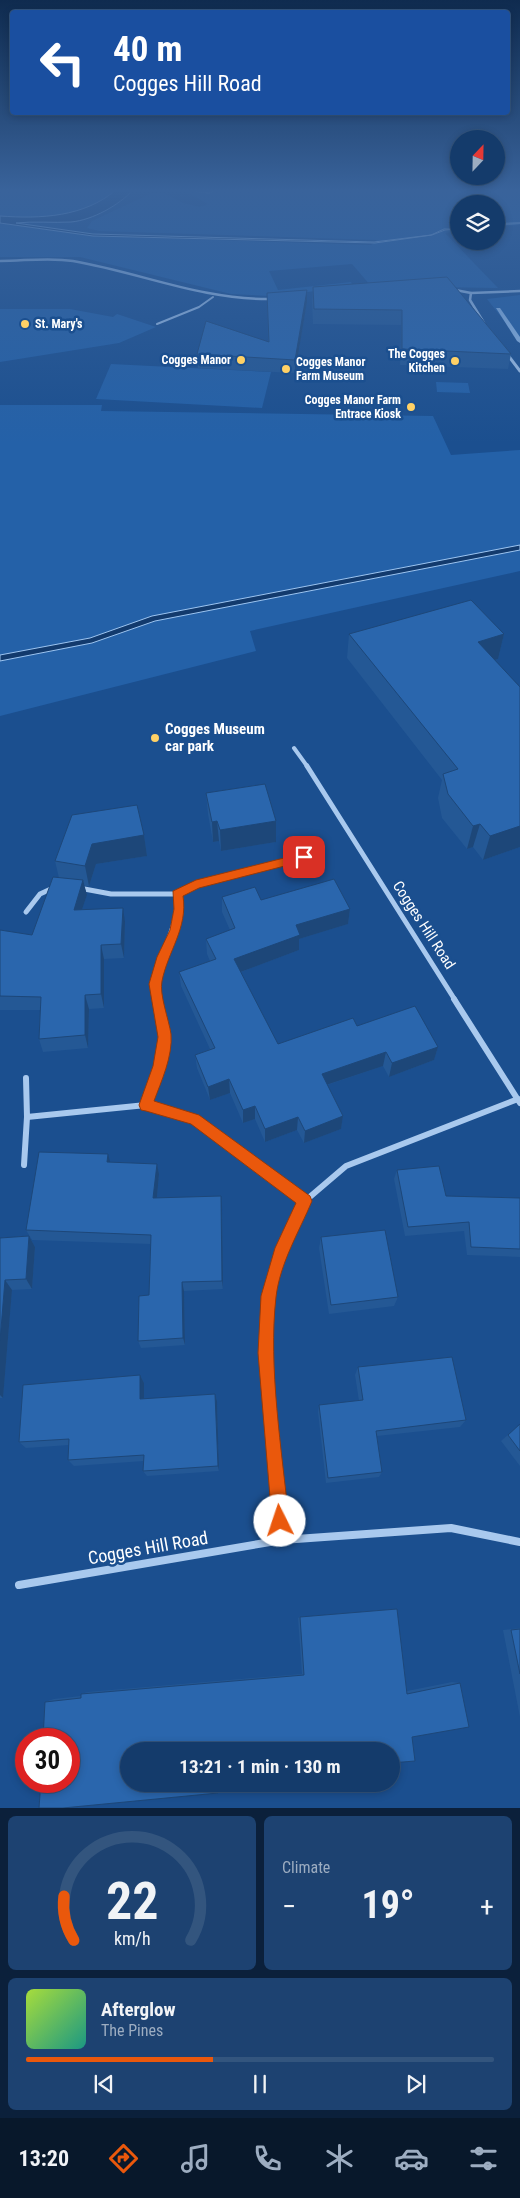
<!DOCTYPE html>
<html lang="en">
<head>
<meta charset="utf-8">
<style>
  :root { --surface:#143b6b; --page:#1d4271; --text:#f1f3f6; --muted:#9dadc1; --line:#33557e; --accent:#ea580c }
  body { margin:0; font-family:"Roboto Condensed",sans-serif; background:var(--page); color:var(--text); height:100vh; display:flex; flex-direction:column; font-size:19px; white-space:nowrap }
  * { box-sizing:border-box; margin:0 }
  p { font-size:16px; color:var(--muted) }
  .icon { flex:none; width:28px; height:28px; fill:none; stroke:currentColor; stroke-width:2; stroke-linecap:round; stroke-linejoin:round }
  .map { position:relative; height:1808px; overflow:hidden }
  .panel { display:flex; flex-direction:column; gap:8px; padding:8px; background:#0b203b; flex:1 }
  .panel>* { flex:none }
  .guide { position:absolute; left:10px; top:10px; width:500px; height:105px; border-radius:5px; box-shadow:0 2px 8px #0003,0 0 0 1px var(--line); background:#1a4fa0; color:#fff; overflow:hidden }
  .needle { width:32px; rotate:22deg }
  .tools { position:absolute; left:450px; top:130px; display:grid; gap:10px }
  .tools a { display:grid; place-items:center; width:55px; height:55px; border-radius:50%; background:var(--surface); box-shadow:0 2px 8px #0003,0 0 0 1px var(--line); font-size:25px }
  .speed { position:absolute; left:15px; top:1728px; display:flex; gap:10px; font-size:25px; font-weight:700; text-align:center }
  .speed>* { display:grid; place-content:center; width:65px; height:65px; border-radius:50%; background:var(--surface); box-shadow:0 2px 8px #0003,0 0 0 1px var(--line); line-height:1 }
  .speed .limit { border:8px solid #d22; background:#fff; color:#111 }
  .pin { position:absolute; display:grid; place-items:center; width:42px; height:42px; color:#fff; margin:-21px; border-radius:10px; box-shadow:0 2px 8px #0006 }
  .me { position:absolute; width:55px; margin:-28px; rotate:356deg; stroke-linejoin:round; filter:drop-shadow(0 0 4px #0008) }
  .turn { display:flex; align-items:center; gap:18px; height:105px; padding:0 20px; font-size:22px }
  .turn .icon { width:65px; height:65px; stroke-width:2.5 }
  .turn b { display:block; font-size:35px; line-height:42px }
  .big { font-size:38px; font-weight:700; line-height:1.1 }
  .panel .card { flex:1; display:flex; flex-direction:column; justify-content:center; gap:8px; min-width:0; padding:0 18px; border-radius:8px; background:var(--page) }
  .panel .dial { align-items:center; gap:0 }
  .dial svg { height:130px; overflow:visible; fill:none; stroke:var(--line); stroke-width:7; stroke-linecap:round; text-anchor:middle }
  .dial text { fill:var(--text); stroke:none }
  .song { display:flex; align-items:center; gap:15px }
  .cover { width:60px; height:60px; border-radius:8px; background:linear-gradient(135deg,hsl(80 70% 55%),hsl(170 70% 35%)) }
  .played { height:5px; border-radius:2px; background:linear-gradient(90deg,var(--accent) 40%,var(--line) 40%) }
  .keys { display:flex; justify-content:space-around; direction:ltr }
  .heat { display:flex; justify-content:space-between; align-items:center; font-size:28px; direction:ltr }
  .panel .tiles { flex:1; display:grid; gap:8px; grid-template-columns:1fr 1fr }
  .card:last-child { grid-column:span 2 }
  .trip { position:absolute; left:120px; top:1742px; width:280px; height:50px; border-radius:25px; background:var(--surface); box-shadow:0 2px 8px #0003,0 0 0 1px var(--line); font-weight:700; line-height:50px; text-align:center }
  .tabs { display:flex; height:80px; justify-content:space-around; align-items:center; background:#08182b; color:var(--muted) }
  .tabs .icon { width:35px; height:35px }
  .tabs .active { color:var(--accent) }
  .tabs b { font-size:22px; color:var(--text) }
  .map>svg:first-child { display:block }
  .green { fill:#2461a8 }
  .water { fill:#123a6d; stroke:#9cc4f0 }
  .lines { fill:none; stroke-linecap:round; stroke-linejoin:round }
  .stream { fill:#9cc4f0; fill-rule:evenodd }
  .service-far1 { stroke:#a9c9ee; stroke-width:2 }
  .service { stroke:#a9c9ee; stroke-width:4 }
  .minor-far4 { stroke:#a9c9ee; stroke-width:2.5 }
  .minor-far3 { stroke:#a9c9ee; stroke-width:3 }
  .minor-far2 { stroke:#a9c9ee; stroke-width:5 }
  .minor-far1 { stroke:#a9c9ee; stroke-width:6 }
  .minor { stroke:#a9c9ee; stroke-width:8 }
  .wall { fill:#245895 }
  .shaded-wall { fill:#1d4779 }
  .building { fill:#2a66ad; stroke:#1d4779 }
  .route { fill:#ea580c; stroke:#983908 }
  .poi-dot { fill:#ffd166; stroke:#1b4f8f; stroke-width:2 }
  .labels { text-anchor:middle; stroke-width:5; stroke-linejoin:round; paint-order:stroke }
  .far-poi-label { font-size:12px; font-weight:bold; fill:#fff; stroke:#1b4f8f; text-anchor:end }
  .poi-label { font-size:15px; font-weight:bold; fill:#fff; stroke:#1b4f8f; text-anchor:start }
  .street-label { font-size:15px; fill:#fff; stroke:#1b4f8f }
  .near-street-label { font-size:18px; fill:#fff; stroke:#1b4f8f }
</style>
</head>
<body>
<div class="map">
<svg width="520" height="1808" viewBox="0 0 520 1808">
  <rect width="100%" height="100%" fill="#1b4f8f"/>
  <g class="green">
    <path d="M0,190H116C84,217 41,219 0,216Z"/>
    <polygon points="183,190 520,190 520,225 496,227 496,204 459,204 459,231 445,233 498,288 371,286 352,264 269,271 278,290 351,282 353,287 270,296 231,294 80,257 0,257 0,223 92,236 371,245 377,240 99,231 87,228 92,221 152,193 164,193 183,203 200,207 208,204"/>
    <polygon points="520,295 520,341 487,299"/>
    <polygon points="0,309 70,309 113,317 117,314 156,327 119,343 0,362"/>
    <polygon points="111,364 271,372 262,408 96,399"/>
    <polygon points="436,382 468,383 470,393 437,392"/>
    <polygon points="0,405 102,405 101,411 433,416 451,455 520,450 520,571 250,631 256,651 0,716"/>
  </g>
  <g class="water">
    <path d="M116,190H133C119,205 93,220 71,222C53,223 33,221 16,223L93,234L374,242L431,235L444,229H459L445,230L432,235L375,243L93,236L0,223V216C41,219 84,217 116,190Z"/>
    <polygon points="520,545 520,550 155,621 92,643 0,661 0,655 90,638 152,616"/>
  </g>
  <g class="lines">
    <g class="stream">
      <polygon points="183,190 208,192 216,190 209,194"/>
      <polygon points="520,222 520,224 496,226 496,223"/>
      <polygon points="496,308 500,308 520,337 520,343 517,341"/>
    </g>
    <polyline class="service-far1" points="157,324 199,307 213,297"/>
    <polyline class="service" points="294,748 307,766"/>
    <g class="minor-far4">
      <path d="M0,261C24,261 49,257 73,261C142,273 201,300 272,299"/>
      <polyline points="450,289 471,293 520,291"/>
      <polyline points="471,293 470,300 484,323"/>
    </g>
    <polyline class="minor-far3" points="507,354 520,371"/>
    <g class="minor-far2">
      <polyline points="307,766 455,1000"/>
      <polyline points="79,888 111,894 177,894 196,885 304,857"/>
      <polyline points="26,912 40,894 53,888"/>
      <path d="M157,1000C149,963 180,935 177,894"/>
    </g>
    <g class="minor-far1">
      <path d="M157,999C159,1010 164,1021 165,1033C167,1058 154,1082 146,1105L195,1119L305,1201"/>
      <polyline points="454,999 520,1103"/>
      <polyline points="26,1078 27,1117 146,1105"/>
      <polyline points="24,1165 27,1117"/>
      <polyline points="266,1356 268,1295 282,1248 305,1201 346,1166 518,1099"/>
    </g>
    <g class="minor">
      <polyline points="266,1355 282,1540"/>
      <polyline points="19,1585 282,1540 451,1528 520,1542"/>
    </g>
  </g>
  <g class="wall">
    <polygon points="447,277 511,354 508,369 400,365 401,325 313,324 312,302 313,287"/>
    <polygon points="267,293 307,302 295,373 198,368 197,354 268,342"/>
    <polygon points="349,634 504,634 498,659 494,660 520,687 520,847 483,860 473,847 467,849 442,818 438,798 442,780 347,658"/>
    <polygon points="206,793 276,821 276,842 221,851 219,841 213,842 208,814"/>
    <polygon points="144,835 147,856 96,864 89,886 84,886 87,895 82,909 125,922 124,958 104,959 104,1008 89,1009 88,1048 43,1052 39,1039 40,1010 0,1010 0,930 32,935 59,878 55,861"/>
    <polygon points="222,897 350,909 348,924 299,939 299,950 241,972 278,1044 357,1026 438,1047 434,1060 389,1077 383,1066 327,1085 343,1116 341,1129 304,1143 297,1130 265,1142 255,1119 243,1123 230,1093 210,1100 197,1068 195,1055 210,1049 181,986 179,972 210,961 207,954 206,939 230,930 222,912"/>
    <polygon points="110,1162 157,1164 159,1174 157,1198 221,1196 222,1206 223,1289 184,1291 185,1345 141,1348 138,1341 149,1295 150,1244 32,1240 26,1230"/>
    <polygon points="397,1170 446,1196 520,1198 520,1257 467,1255 464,1231 405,1236 394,1179"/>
    <polygon points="29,1236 35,1247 32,1289 12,1290 3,1398 0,1398 0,1238"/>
    <polygon points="321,1237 398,1297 394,1306 329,1314 319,1248"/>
    <polygon points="358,1367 466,1420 460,1427 377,1436 382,1472 379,1477 326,1483 318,1412 319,1405 359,1401 355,1375"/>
    <polygon points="140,1375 144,1383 144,1399 215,1394 217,1401 219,1471 147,1476 143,1471 144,1461 74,1466 68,1460 69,1445 26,1448 19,1442"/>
    <polygon points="520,1424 520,1466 501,1441"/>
    <polygon points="397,1609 407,1691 452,1682 460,1683 469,1727 412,1737 415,1761 391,1763 391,1751 129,1751 129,1784 220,1784 218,1793 63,1808 39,1808 41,1781 69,1781 69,1739 43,1739 45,1702 54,1699 81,1696 81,1694 88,1692 302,1674 298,1618 300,1617"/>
    <polygon points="520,1628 520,1717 503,1630"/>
  </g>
  <g class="shaded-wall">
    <polygon points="307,290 307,302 295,373 295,360"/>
    <polygon points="504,634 498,659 472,666 478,642"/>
    <polygon points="217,821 219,841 213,842 212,822"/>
    <polygon points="276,821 276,842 221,851 220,830"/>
    <polygon points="480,824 473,847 467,849 473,826"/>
    <polygon points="520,826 520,847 483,860 490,836"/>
    <polygon points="144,835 147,856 96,864 89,886 85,866 92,844"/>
    <polygon points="83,880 87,895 77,924 74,910"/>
    <polygon points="123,908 125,922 124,958 121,944"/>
    <polygon points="350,909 348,924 299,939 299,950 235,974 234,959 296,925"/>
    <polygon points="101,945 104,959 104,1008 101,994"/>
    <polygon points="85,995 89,1009 88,1048 85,1035"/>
    <polygon points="438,1047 434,1060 389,1077 392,1063"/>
    <polygon points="386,1052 383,1066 320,1087 322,1074"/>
    <polygon points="229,1079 230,1093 210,1100 208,1087"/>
    <polygon points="255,1106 255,1119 243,1123 243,1110"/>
    <polygon points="343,1116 341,1129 304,1143 305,1131"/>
    <polygon points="298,1117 297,1130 265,1142 265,1129"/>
    <polygon points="108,1154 111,1165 107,1162"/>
    <polygon points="157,1164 159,1174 156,1208 153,1198"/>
    <polygon points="221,1196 222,1206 223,1289 222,1281"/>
    <polygon points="29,1236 35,1247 32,1289 26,1279"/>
    <polygon points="5,1280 12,1290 3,1398 0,1395 0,1341"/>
    <polygon points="182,1282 184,1291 185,1345 183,1338"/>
    <polygon points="140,1375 144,1383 144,1406 140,1399"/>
    <polygon points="215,1394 217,1401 219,1471 218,1466"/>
    <polygon points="218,1784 220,1784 220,1787 218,1793"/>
  </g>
  <g class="building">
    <polygon points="447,277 511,354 402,349 402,310 314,309 313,287"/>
    <polygon points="307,290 295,360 197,354 206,321 269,342 267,293"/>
    <polygon points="471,600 504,634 478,642 520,687 520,826 490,836 480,824 473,826 448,794 443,774 458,769 349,634"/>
    <polygon points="265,784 276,821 220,830 217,821 212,822 206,793"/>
    <polygon points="137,805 144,835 92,844 85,866 55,861 72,815"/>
    <polygon points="53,877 83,880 74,910 123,908 121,944 101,945 101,994 85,995 85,1035 39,1039 41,997 0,996 0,930 32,935"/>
    <polygon points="334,879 350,909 296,925 300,935 234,959 278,1044 353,1018 357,1026 415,1006 438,1047 392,1063 386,1052 322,1074 343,1116 305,1131 298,1117 265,1129 255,1106 243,1110 229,1079 208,1087 195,1055 215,1048 179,972 216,959 206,939 235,928 222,897 255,887 261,900"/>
    <polygon points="39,1152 108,1154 107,1162 157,1164 153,1198 221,1196 222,1281 182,1282 183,1338 138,1341 139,1296 149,1295 151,1235 26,1230"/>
    <polygon points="439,1166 446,1196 520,1198 520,1249 471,1247 469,1222 408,1227 397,1170"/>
    <polygon points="385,1230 398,1297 331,1305 321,1237"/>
    <polygon points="29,1236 26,1279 5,1280 0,1341 0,1238"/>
    <polygon points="452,1357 466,1420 376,1431 382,1472 328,1478 319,1405 363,1400 358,1367"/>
    <polygon points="140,1375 140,1399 215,1394 218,1466 143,1471 144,1455 68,1460 69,1439 19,1442 23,1385"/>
    <polygon points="520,1424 520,1451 508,1435"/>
    <polygon points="397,1609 407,1694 460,1683 469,1727 412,1737 415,1761 391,1763 391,1751 129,1751 129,1784 218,1784 218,1793 63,1808 39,1808 41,1781 69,1781 69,1739 43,1739 45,1702 81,1698 81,1694 304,1675 300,1617"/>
    <polygon points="520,1629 520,1674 511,1630"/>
  </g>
  <linearGradient id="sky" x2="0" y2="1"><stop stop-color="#0f2b4f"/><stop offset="0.43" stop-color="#39639b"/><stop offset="1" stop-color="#39639b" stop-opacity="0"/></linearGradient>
  <rect width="520" height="443" fill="url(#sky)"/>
  <path class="route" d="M304,853L309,857L308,860L199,888L183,896C188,928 168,951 162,981C159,994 169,1020 171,1034C173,1056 161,1082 154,1101L199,1115L310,1196L312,1201C299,1232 280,1263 276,1297C268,1366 282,1451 289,1521L286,1527L280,1530L274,1527L272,1521L258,1353L261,1296L275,1248L296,1203L191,1124L146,1111L141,1110L139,1105L153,1066L158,1037L149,984L157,957L170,930L174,909L173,891L196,880Z"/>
  <g class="poi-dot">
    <circle cx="25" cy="324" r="5"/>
    <circle cx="241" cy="360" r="5"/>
    <circle cx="455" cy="361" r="5"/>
    <circle cx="286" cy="369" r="5"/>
    <circle cx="411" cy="407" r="5"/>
    <circle cx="155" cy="738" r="5"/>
  </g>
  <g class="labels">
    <g class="far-poi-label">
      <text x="35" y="328" text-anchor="start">St. Mary's</text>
      <text x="445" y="358">The Cogges<tspan x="445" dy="14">Kitchen</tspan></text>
      <text x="231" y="364">Cogges Manor</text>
      <text x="296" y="366" text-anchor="start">Cogges Manor<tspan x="296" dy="14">Farm Museum</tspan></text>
      <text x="401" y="404">Cogges Manor Farm<tspan x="401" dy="14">Entrace Kiosk</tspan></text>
    </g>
    <g class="poi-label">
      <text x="165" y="734">Cogges Museum<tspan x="165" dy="17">car park</tspan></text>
    </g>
    <g class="street-label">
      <text transform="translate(424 925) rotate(57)" y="5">Cogges Hill Road</text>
    </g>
    <g class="near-street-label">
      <text transform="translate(148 1548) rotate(-10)" y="6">Cogges Hill Road</text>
    </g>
  </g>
</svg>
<div class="tools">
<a><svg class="needle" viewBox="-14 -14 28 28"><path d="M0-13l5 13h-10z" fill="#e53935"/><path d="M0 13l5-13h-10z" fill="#9dadc1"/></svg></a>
<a><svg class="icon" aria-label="layers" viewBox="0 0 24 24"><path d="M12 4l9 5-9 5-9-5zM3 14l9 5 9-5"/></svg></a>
</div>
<div class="speed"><div class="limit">30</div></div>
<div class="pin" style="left:304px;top:857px;background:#d93025"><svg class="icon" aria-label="arrive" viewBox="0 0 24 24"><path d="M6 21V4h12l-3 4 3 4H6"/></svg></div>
<svg class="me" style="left:280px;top:1521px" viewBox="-20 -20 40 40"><circle r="19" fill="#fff"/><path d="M0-13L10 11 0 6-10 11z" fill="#ea580c"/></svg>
<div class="trip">13:21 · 1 min · 130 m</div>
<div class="guide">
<div class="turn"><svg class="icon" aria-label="left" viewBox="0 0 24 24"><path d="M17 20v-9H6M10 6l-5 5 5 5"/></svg><div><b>40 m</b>Cogges Hill Road</div></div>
</div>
</div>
<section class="panel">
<div class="tiles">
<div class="card dial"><svg viewBox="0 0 100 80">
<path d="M14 69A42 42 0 1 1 86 69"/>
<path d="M14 69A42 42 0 0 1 8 42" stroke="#ea580c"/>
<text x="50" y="56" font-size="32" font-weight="700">22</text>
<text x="50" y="72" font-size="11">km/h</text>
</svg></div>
<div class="card"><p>Climate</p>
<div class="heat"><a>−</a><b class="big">19°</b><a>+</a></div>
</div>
<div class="card">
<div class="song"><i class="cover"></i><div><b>Afterglow</b><p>The Pines</p></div></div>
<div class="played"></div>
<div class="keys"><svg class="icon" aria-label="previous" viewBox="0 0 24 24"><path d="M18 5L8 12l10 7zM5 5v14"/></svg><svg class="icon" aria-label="pause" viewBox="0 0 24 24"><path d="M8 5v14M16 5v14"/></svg><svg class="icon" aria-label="next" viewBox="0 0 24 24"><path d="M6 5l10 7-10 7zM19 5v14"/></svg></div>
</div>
</div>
</section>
<nav class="tabs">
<b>13:20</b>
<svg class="icon active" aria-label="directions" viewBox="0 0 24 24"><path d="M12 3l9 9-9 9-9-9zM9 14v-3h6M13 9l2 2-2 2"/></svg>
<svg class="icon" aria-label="music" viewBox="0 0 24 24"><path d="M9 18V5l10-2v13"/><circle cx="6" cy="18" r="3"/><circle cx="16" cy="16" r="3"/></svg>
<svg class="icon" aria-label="phone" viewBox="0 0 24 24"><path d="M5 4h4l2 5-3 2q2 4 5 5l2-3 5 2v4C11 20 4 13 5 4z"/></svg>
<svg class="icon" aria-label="climate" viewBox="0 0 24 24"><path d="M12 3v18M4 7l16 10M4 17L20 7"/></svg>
<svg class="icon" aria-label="car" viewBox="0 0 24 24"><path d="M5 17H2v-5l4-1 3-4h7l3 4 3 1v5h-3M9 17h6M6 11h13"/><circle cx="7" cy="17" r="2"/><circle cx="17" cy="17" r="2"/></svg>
<svg class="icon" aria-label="filters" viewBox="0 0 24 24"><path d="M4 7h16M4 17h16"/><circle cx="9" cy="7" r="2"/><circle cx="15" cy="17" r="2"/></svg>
</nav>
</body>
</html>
